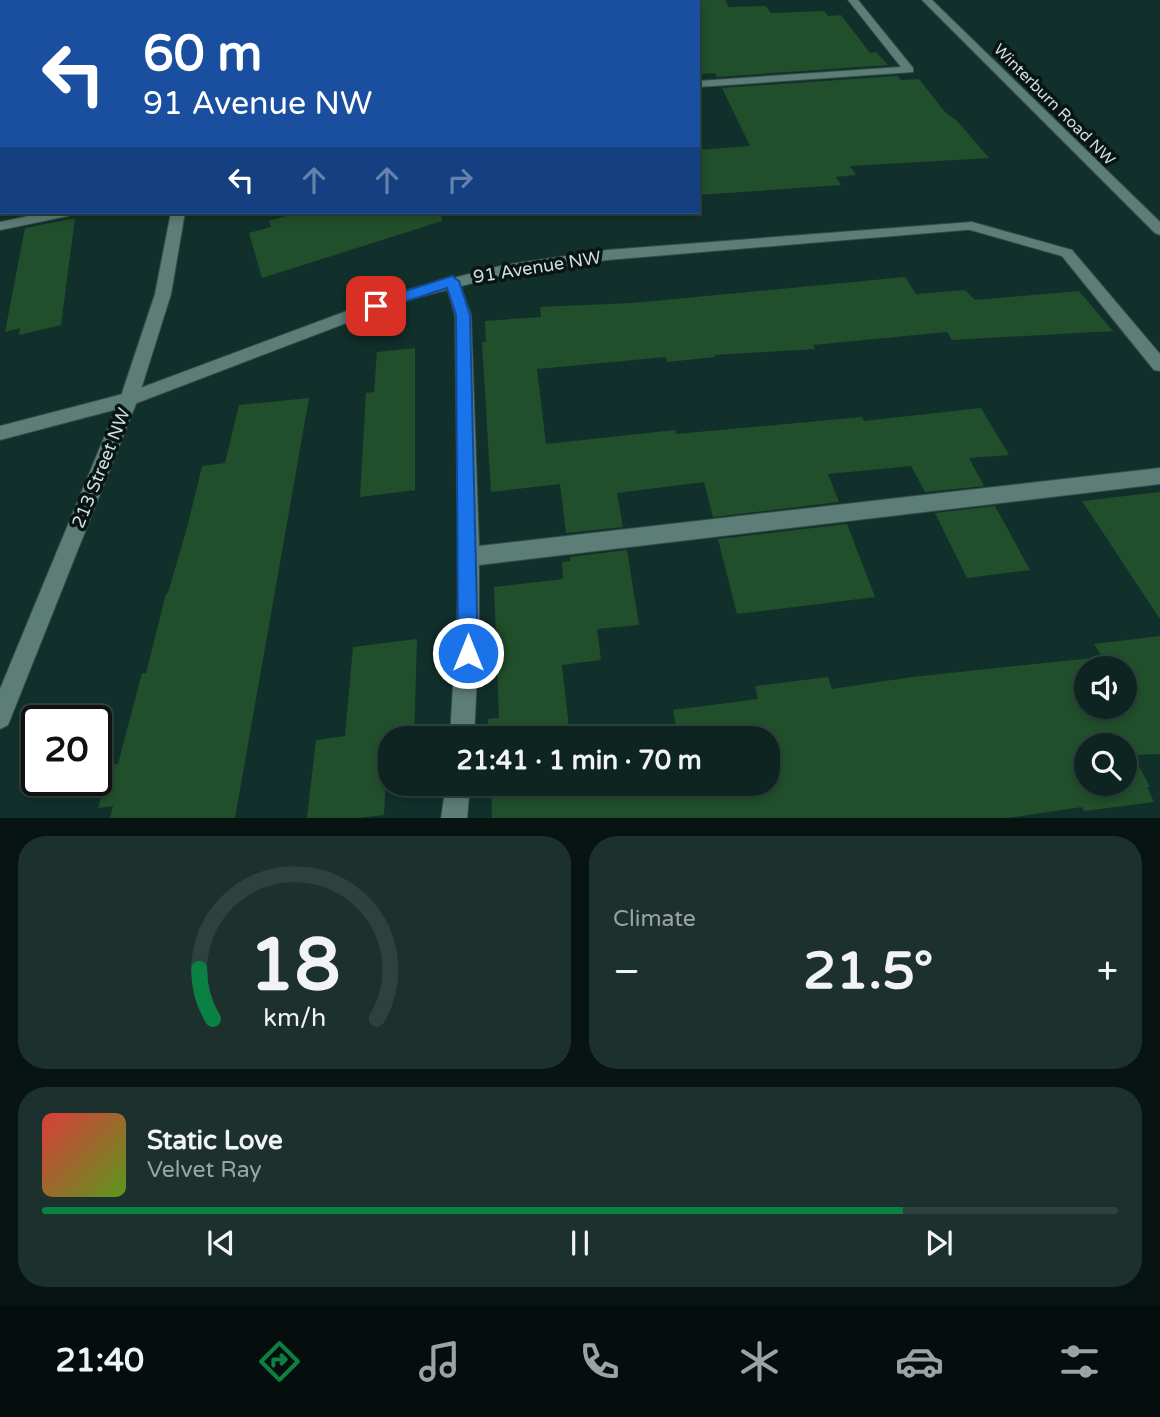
<!DOCTYPE html>
<html lang="en">
<head>
<meta charset="utf-8">
<style>
  :root { --surface:#0e2420; --page:#1c302d; --text:#f1f3f6; --muted:#9ba4a5; --line:#2e413e; --accent:#0b8043 }
  body { margin:0; font-family:"Varela Round",sans-serif; background:var(--page); color:var(--text); height:100vh; display:flex; flex-direction:column; font-size:26px; white-space:nowrap }
  * { box-sizing:border-box; margin:0 }
  p { font-size:23px; color:var(--muted) }
  .icon { flex:none; width:38px; height:38px; fill:none; stroke:currentColor; stroke-width:2; stroke-linecap:round; stroke-linejoin:round }
  .map { position:relative; height:818px; overflow:hidden }
  .sheet { display:flex; flex-direction:column; gap:18px; padding:18px; background:#081412; flex:1 }
  .sheet>* { flex:none }
  .top-card { position:absolute; left:0px; top:0px; width:700px; height:214px; box-shadow:0 4px 10px #0003,0 0 0 2px var(--line); background:#1a4fa0; color:#fff; overflow:hidden }
  .buttons { position:absolute; left:1074px; top:656px; display:grid; gap:14px }
  .buttons a { display:grid; place-items:center; width:63px; height:63px; border-radius:50%; background:var(--surface); box-shadow:0 4px 10px #0003,0 0 0 2px var(--line); font-size:35px }
  .speed { position:absolute; left:21px; top:705px; display:flex; gap:14px; font-size:35px; font-weight:700; text-align:center }
  .speed>* { display:grid; place-content:center; width:91px; height:91px; border-radius:50%; background:var(--surface); box-shadow:0 4px 10px #0003,0 0 0 2px var(--line); line-height:1 }
  .speed .limit { border:4px solid #111; border-radius:10px; background:#fff; color:#111 }
  .pin { position:absolute; display:grid; place-items:center; width:60px; height:60px; color:#fff; margin:-30px; border-radius:14px; box-shadow:0 4px 10px #0006 }
  .me { position:absolute; width:77px; margin:-38px; rotate:0deg; stroke-linejoin:round; filter:drop-shadow(0 0 5px #0008) }
  .turn { display:flex; align-items:center; gap:24px; height:147px; padding:0 28px; font-size:32px }
  .turn .icon { width:91px; height:91px; stroke-width:2.5 }
  .turn b { display:block; font-size:49px; line-height:60px }
  .lanes { display:flex; align-items:center; height:66px; padding:0 28px; background:#0003; justify-content:center; gap:35px; direction:ltr }
  .lanes .off { opacity:.35 }
  .big { font-size:52px; font-weight:800; line-height:1.1 }
  .sheet .card { flex:1; display:flex; flex-direction:column; justify-content:center; gap:10px; min-width:0; padding:0 24px; border-radius:28px; background:var(--page) }
  .sheet .dial { align-items:center; gap:0 }
  .dial svg { height:182px; overflow:visible; fill:none; stroke:var(--line); stroke-width:7; stroke-linecap:round; text-anchor:middle }
  .dial text { fill:var(--text); stroke:none }
  .song { display:flex; align-items:center; gap:21px }
  .cover { width:84px; height:84px; border-radius:10px; background:linear-gradient(135deg,hsl(0 70% 55%),hsl(90 70% 35%)) }
  .played { height:7px; border-radius:4px; background:linear-gradient(90deg,var(--accent) 80%,var(--line) 80%) }
  .keys { display:flex; justify-content:space-around; direction:ltr }
  .heat { display:flex; justify-content:space-between; align-items:center; font-size:38px; direction:ltr }
  .sheet .tiles { flex:1; display:grid; gap:18px; grid-template-columns:1fr 1fr }
  .card:last-child { grid-column:span 2 }
  .trip { position:absolute; left:378px; top:726px; width:402px; height:70px; border-radius:28px; background:var(--surface); box-shadow:0 4px 10px #0003,0 0 0 2px var(--line); font-weight:800; line-height:70px; text-align:center }
  .tabs { display:flex; height:112px; justify-content:space-around; align-items:center; background:#060e0d; color:var(--muted) }
  .tabs .icon { width:49px; height:49px }
  .tabs .current { color:var(--accent) }
  .tabs b { font-size:32px; color:var(--text) }
  .map>svg:first-child { display:block }
  .building { fill:#214f2b; fill-rule:evenodd }
  .lines { fill:none; stroke-linecap:round; stroke-linejoin:round }
  .service-casing { stroke:#364c48; stroke-width:2 }
  .minor-casing { stroke:#364c48; stroke-width:2 }
  .tertiary-casing { stroke:#364c48; stroke-width:2 }
  .secondary-casing { stroke:#364c48; stroke-width:2 }
  .service { fill:#5d7d77; fill-rule:evenodd }
  .minor { fill:#5d7d77; fill-rule:evenodd }
  .tertiary { fill:#5d7d77; fill-rule:evenodd }
  .secondary { fill:#5d7d77; fill-rule:evenodd }
  .route { fill:#1a73e8; stroke:#114b97; stroke-width:2 }
  .labels { text-anchor:middle; stroke-width:7; stroke-linejoin:round; paint-order:stroke }
  .far-street-label { font-size:16px; fill:#cfdfdc; stroke:#091513 }
  .street-label { font-size:18px; fill:#cfdfdc; stroke:#091513 }
</style>
</head>
<body>
<div class="map">
<svg width="1160" height="819" viewBox="0 0 1160 819">
  <rect width="100%" height="100%" fill="#12302b"/>
  <g class="building">
    <polygon points="698,0 725,0 729,7 766,6 771,13 824,11 828,16 841,15 870,53 876,52 888,65 717,77 715,73 698,74"/>
    <polygon points="897,76 901,80 919,79 945,112 957,121 989,158 850,166 856,175 836,177 841,185 698,195 698,150 750,146 722,88"/>
    <polygon points="301,212 441,212 442,221 262,278 249,233 271,227 269,221"/>
    <polygon points="75,218 61,325 19,335 20,328 5,332 25,228"/>
    <polygon points="905,277 916,294 965,290 975,300 1079,291 1113,331 952,340 947,332 813,345 815,349 715,355 715,357 667,362 666,357 537,369 546,444 675,430 676,434 862,417 864,421 981,408 1009,455 969,458 984,486 925,492 911,466 828,474 839,502 713,517 704,482 617,493 623,527 566,533 560,484 491,492 482,342 486,342 485,321 541,317 540,307 633,303"/>
    <polygon points="415,348 415,490 360,497 366,393 374,392 377,352"/>
    <polygon points="309,398 235,818 110,818 113,806 98,808 111,765 118,764 142,673 146,673 166,594 168,593 188,524 202,466 225,463 239,405"/>
    <polygon points="1160,492 1160,619 1082,501"/>
    <polygon points="995,506 1030,570 967,578 935,513"/>
    <polygon points="847,524 875,597 737,614 718,539"/>
    <polygon points="627,550 639,625 597,629 601,660 562,665 570,738 489,738 488,719 499,718 494,587 563,579 562,562 570,561 570,557"/>
    <path d="M1160,636V754L1133,755L1150,787H1147L1154,802L1084,811L1082,807L1008,818H492L491,784H768V738H597L676,726L673,710L758,699L755,686L828,677L832,689L912,677L1102,657L1094,644ZM1087,668H1125V707H1087ZM1087,746H1125V784H1087Z"/>
    <polygon points="417,639 414,738 388,738 384,815 357,818 307,818 316,740 345,736 353,647"/>
  </g>
  <g class="lines">
    <defs>
      <g id="service">
        <polygon points="325,0 335,0 336,2 326,2"/>
        <polygon points="848,0 858,0 913,68 913,72 698,87 698,81 901,67"/>
        <polygon points="48,212 75,212 68,216 0,230 0,222"/>
        <polygon points="972,222 1072,250 1160,354 1160,371 1154,370 1062,256 967,229 965,226"/>
        <polygon points="452,276 459,281 471,315 479,546 1160,468 1160,484 479,565 479,633 474,738 450,738 459,580 455,315 445,281"/>
        <polygon points="446,784 470,784 467,819 441,819"/>
      </g>
      <g id="minor">
        <polygon points="471,0 493,0 469,2"/>
        <polygon points="0,96 2,96 0,103"/>
        <polygon points="972,222 979,226 977,229 607,260 504,275 404,301 129,406 0,440 0,426 127,393 395,293 504,265 607,250"/>
      </g>
      <g id="tertiary">
        <polygon points="102,0 112,0 113,2 103,2"/>
        <polygon points="171,212 185,212 171,294 138,399 8,725 0,729 0,689 120,399 155,294"/>
      </g>
      <polygon id="secondary" points="922,0 932,0 1160,222 1160,235 1155,233"/>
    </defs>
    <use href="#service" class="service-casing"/>
    <use href="#minor" class="minor-casing"/>
    <use href="#tertiary" class="tertiary-casing"/>
    <use href="#secondary" class="secondary-casing"/>
    <use href="#service" class="service"/>
    <use href="#minor" class="minor"/>
    <use href="#tertiary" class="tertiary"/>
    <use href="#secondary" class="secondary"/>
  </g>
  <polygon class="route" points="452,276 459,281 470,315 478,653 475,660 468,663 461,660 458,653 456,315 447,288 376,311 369,306 371,302"/>
  <g class="labels">
    <g class="far-street-label">
      <text transform="translate(1055 104) rotate(45)" y="6">Winterburn Road NW</text>
    </g>
    <g class="street-label">
      <text transform="translate(537 267) rotate(-9)" y="6">91 Avenue NW</text>
      <text transform="translate(101 468) rotate(-68)" y="6">213 Street NW</text>
    </g>
  </g>
</svg>
<div class="buttons">
<a><svg class="icon" aria-label="sound" viewBox="0 0 24 24"><path d="M4 9h4l5-4v14l-5-4H4zM17 9q2 3 0 6"/></svg></a>
<a><svg class="icon" aria-label="search" viewBox="0 0 24 24"><circle cx="10" cy="10" r="6"/><path d="M15 15l6 6"/></svg></a>
</div>
<div class="speed"><div class="limit">20</div></div>
<div class="pin" style="left:376px;top:306px;background:#d93025"><svg class="icon" aria-label="arrive" viewBox="0 0 24 24"><path d="M6 21V4h12l-3 4 3 4H6"/></svg></div>
<svg class="me" style="left:468px;top:653px" viewBox="-20 -20 40 40"><circle r="17" fill="#1a73e8" stroke="#fff" stroke-width="3"/><path d="M0-11L8 9 0 5-8 9z" fill="#fff"/></svg>
<div class="trip">21:41 · 1 min · 70 m</div>
<div class="top-card">
<div class="turn"><svg class="icon" aria-label="left" viewBox="0 0 24 24"><path d="M17 20v-9H6M10 6l-5 5 5 5"/></svg><div><b>60 m</b>91 Avenue NW</div></div>
<div class="lanes"><svg class="icon" aria-label="left" viewBox="0 0 24 24"><path d="M17 20v-9H6M10 6l-5 5 5 5"/></svg><svg class="icon off" aria-label="ahead" viewBox="0 0 24 24"><path d="M12 20V5M6 11l6-6 6 6"/></svg><svg class="icon off" aria-label="ahead" viewBox="0 0 24 24"><path d="M12 20V5M6 11l6-6 6 6"/></svg><svg class="icon off" aria-label="right" viewBox="0 0 24 24"><path d="M7 20v-9h11M14 6l5 5-5 5"/></svg></div>
</div>
</div>
<section class="sheet">
<div class="tiles">
<div class="card dial"><svg viewBox="0 0 100 80">
<path d="M14 69A42 42 0 1 1 86 69"/>
<path d="M14 69A42 42 0 0 1 8 47" stroke="#0b8043"/>
<text x="50" y="56" font-size="32" font-weight="700">18</text>
<text x="50" y="72" font-size="11">km/h</text>
</svg></div>
<div class="card"><p>Climate</p>
<div class="heat"><a>−</a><b class="big">21.5°</b><a>+</a></div>
</div>
<div class="card">
<div class="song"><i class="cover"></i><div><b>Static Love</b><p>Velvet Ray</p></div></div>
<div class="played"></div>
<div class="keys"><svg class="icon" aria-label="previous" viewBox="0 0 24 24"><path d="M18 5L8 12l10 7zM5 5v14"/></svg><svg class="icon" aria-label="pause" viewBox="0 0 24 24"><path d="M8 5v14M16 5v14"/></svg><svg class="icon" aria-label="next" viewBox="0 0 24 24"><path d="M6 5l10 7-10 7zM19 5v14"/></svg></div>
</div>
</div>
</section>
<nav class="tabs">
<b>21:40</b>
<svg class="icon current" aria-label="directions" viewBox="0 0 24 24"><path d="M12 3l9 9-9 9-9-9zM9 14v-3h6M13 9l2 2-2 2"/></svg>
<svg class="icon" aria-label="music" viewBox="0 0 24 24"><path d="M9 18V5l10-2v13"/><circle cx="6" cy="18" r="3"/><circle cx="16" cy="16" r="3"/></svg>
<svg class="icon" aria-label="phone" viewBox="0 0 24 24"><path d="M5 4h4l2 5-3 2q2 4 5 5l2-3 5 2v4C11 20 4 13 5 4z"/></svg>
<svg class="icon" aria-label="climate" viewBox="0 0 24 24"><path d="M12 3v18M4 7l16 10M4 17L20 7"/></svg>
<svg class="icon" aria-label="car" viewBox="0 0 24 24"><path d="M5 17H2v-5l4-1 3-4h7l3 4 3 1v5h-3M9 17h6M6 11h13"/><circle cx="7" cy="17" r="2"/><circle cx="17" cy="17" r="2"/></svg>
<svg class="icon" aria-label="filters" viewBox="0 0 24 24"><path d="M4 7h16M4 17h16"/><circle cx="9" cy="7" r="2"/><circle cx="15" cy="17" r="2"/></svg>
</nav>
</body>
</html>
